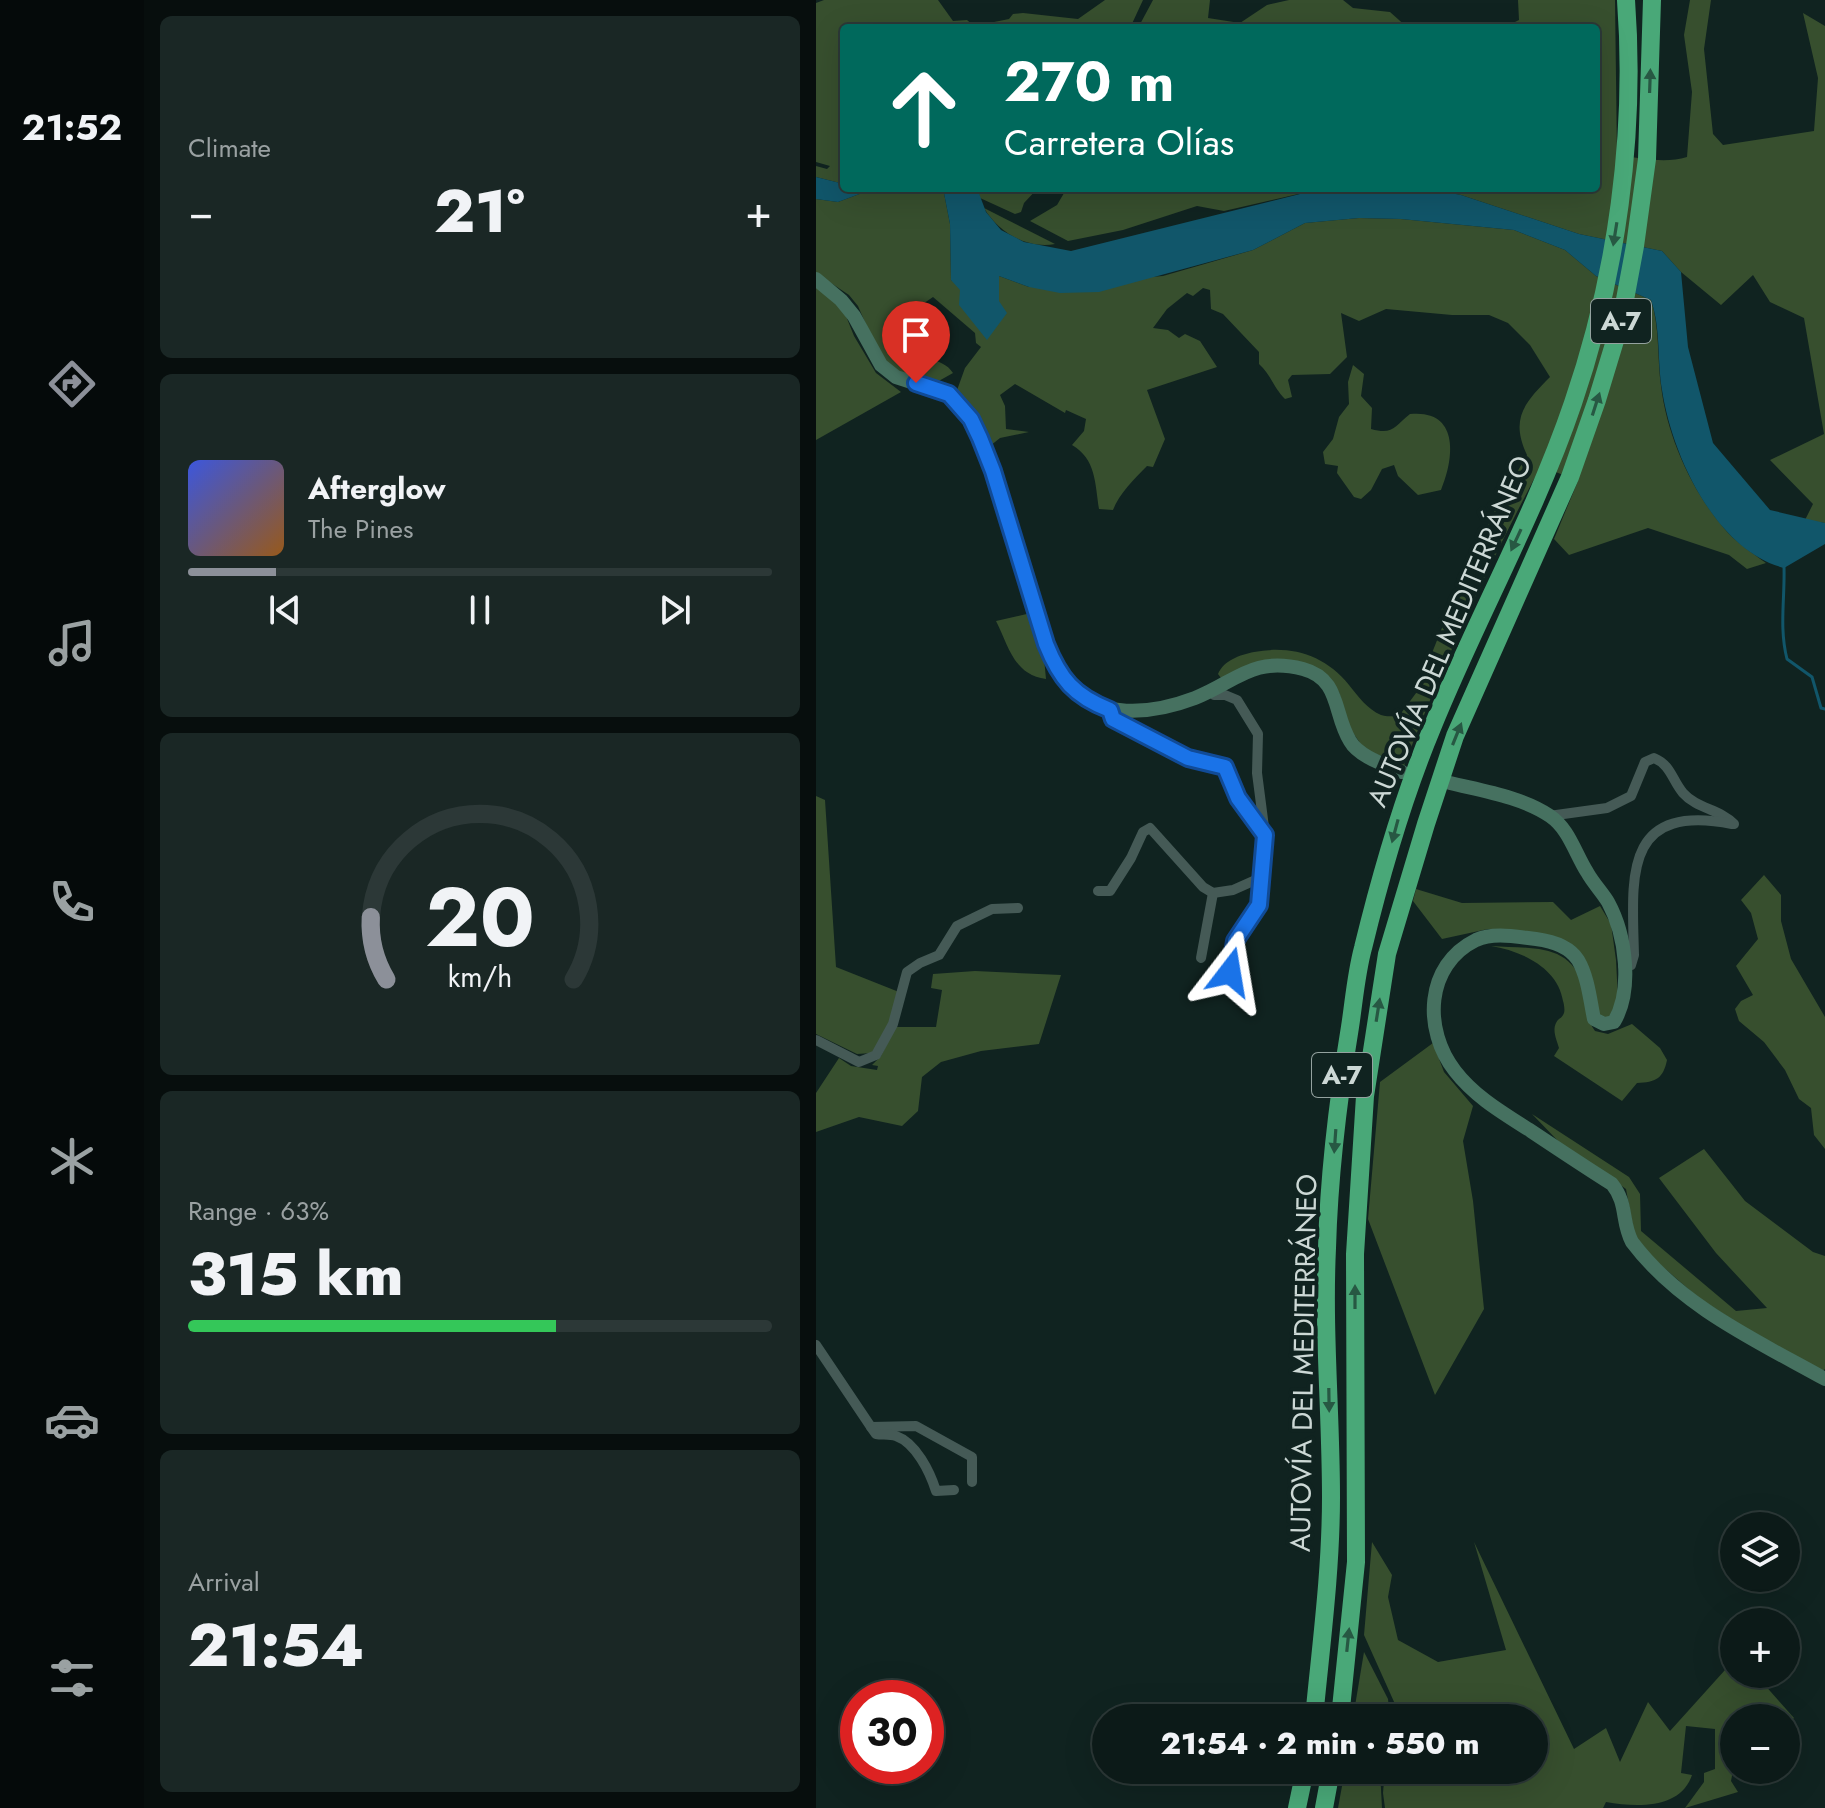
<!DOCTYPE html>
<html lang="en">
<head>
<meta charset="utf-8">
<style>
  :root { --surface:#0c1a18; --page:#1a2725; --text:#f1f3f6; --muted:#9aa1a2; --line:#2c3837; --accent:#8c9099 }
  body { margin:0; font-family:Jost,sans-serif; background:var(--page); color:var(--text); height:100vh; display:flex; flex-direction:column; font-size:30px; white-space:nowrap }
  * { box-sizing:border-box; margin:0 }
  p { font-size:26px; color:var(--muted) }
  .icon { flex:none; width:44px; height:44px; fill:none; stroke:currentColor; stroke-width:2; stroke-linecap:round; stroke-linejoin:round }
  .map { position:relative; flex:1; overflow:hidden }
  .sheet { display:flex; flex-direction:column; gap:16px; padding:16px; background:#070e0d; width:672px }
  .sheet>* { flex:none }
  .guide { position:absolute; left:24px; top:24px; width:760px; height:168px; border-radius:8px; box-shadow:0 8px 32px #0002,0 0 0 2px var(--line); background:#00695c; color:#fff; overflow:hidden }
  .buttons { position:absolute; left:904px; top:1512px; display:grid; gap:16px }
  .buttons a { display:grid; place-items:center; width:80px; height:80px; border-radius:50%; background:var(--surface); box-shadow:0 8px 32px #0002,0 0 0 2px var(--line); font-size:40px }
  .speed { position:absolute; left:24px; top:1680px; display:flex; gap:16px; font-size:40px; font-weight:700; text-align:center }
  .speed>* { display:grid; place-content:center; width:104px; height:104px; border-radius:50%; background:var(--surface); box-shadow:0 8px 32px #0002,0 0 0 2px var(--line); line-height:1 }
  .speed .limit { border:12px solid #d22; background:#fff; color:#111 }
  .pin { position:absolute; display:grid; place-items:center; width:68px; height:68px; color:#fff; margin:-82px -34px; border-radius:50% 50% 50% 0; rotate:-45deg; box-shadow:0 0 8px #0007 }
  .pin .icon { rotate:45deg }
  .me { position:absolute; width:88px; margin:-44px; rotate:14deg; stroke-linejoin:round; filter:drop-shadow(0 0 6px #0008) }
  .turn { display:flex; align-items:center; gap:28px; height:168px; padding:0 32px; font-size:36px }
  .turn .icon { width:104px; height:104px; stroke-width:2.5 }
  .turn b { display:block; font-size:56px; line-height:68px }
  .big { font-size:60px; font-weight:800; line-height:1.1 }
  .sheet .card { flex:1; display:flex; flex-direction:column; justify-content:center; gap:12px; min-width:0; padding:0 28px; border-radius:12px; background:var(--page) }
  .sheet .dial { align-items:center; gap:0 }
  .dial svg { height:208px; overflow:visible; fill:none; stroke:var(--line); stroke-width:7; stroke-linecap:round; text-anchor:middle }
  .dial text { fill:var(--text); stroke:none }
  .song { display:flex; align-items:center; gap:24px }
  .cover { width:96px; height:96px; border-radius:12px; background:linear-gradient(135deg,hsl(230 70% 55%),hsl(30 70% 35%)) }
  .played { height:8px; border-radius:4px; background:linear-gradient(90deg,var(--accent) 15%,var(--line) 15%) }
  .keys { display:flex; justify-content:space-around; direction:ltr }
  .heat { display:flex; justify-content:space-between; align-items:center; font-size:44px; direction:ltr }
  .charge { height:12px; border-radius:6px; background:linear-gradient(90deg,#34c759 63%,var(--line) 0) }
  .trip { position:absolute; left:276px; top:1704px; width:456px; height:80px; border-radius:40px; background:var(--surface); box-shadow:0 8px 32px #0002,0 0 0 2px var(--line); font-weight:800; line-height:80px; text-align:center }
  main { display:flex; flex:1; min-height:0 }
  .dock { display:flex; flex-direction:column; width:144px; justify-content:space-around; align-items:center; background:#050a0a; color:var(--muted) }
  .dock .icon { width:56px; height:56px }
  .dock .current { color:var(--accent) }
  .dock b { font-size:36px; color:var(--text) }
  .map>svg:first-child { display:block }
  .green { fill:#374f2e }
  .water { fill:#11566a }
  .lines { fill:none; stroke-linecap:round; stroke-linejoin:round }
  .stream { stroke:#11566a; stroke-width:3 }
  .street { stroke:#455a56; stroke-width:10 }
  .secondary { stroke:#467160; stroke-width:14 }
  .highway { stroke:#49a878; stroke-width:18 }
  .oneway { fill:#275843 }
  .route-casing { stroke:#114b97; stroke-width:20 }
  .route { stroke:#1a73e8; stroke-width:14 }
  .labels { text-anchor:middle; stroke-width:8; stroke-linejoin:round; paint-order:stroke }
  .shield { fill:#102320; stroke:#94a29f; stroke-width:2 }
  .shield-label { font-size:26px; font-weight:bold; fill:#ccd8d5 }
  .street-label { font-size:28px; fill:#ccd8d5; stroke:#102320 }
</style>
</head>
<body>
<main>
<nav class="dock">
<b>21:52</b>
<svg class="icon current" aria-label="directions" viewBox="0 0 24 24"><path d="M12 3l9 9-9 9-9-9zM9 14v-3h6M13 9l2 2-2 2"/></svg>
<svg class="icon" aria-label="music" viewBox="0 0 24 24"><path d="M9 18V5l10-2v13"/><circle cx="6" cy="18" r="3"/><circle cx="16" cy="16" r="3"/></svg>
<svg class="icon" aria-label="phone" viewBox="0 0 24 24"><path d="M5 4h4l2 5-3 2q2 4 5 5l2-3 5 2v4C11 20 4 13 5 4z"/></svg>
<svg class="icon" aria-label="climate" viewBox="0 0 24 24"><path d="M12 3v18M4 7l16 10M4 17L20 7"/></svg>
<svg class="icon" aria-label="car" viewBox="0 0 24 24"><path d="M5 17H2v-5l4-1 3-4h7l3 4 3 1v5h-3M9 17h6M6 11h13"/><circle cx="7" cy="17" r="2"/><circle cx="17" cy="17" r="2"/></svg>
<svg class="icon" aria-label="filters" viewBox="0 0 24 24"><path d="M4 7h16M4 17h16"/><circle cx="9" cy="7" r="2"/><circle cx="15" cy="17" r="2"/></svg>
</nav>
<section class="sheet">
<div class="card"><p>Climate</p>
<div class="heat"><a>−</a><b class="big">21°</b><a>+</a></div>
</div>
<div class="card">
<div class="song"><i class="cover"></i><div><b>Afterglow</b><p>The Pines</p></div></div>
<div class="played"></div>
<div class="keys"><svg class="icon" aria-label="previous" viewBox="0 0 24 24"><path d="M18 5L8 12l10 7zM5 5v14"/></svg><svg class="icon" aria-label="pause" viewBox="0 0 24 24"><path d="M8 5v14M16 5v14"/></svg><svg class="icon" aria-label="next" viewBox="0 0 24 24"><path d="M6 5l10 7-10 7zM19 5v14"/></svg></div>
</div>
<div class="card dial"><svg viewBox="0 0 100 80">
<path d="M14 69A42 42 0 1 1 86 69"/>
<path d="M14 69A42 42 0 0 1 8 45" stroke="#8c9099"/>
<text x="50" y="56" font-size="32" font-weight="700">20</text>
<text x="50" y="72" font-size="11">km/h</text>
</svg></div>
<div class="card"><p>Range · 63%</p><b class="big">315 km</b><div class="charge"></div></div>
<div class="card"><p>Arrival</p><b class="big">21:54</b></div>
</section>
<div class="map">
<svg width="1009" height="1808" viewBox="0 0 1009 1808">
  <rect width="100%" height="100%" fill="#102320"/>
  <g class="green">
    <polygon points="8,0 122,0 137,21 151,20 158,26 193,19 197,14 207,13 262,19 289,0 327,0 314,28 28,28 28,184 0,177 0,166 11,169 14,166 0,162 0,3"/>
    <polygon points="337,0 394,0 392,18 424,23 451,5 473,0 527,0 537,8 574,12 592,28 322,28"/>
    <path d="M702,0H799L801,155C824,158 849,164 871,157L876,92L868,35L874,0H895L888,49L897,134L907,145L998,131L1002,78L987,13L1009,26V523L989,520L997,504L954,460L1008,434L988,318L954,302L937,275L905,305L865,272L846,251L763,234L645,195L608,188H780V28H687L703,20Z"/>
    <path d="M48,188H127L134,224L135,280L183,301V276L213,287L347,276L437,250L489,223L543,218L585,219L698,230L749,250L780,276L835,300C844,328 841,357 845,386C851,436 875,489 907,527C919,542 935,552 950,563L931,569L913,555L832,528L753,555L738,539L762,481L725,466C671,567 623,672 583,779L576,777L580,761L549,750L533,727L523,692L486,664L405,678L402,674C408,660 424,655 438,652C475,645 509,655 533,685C542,696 551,709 565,715C570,717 578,716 583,716L606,685L612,663L643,585L678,512L711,455C694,419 708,403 734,377L714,345L692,323L673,315H636L570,309L543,321L525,313L531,357L514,374L476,375L472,380L476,397L469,399C458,388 455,375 443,364V352L407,314L395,309L394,290L387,288L377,296L371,293L351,309L337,328L352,330L363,338L369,334L384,341L401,367L331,390L349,439L337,467L331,466C319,478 303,494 297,510L283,509C279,483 280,459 256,445L268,431L270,419L250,410L249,413L199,384L184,395L189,406L190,429L213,432L184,438L174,446C165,425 159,406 140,393L149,368L165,347L160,343L159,333L117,297L98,310C96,328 96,350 115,359C125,363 131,364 137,373L121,382L80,371L64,357L42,306L33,295L0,273V199L22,202L46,193Z"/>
    <polygon points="161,188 222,188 208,203 205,212 199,214 164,198"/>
    <polygon points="251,188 508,188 408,211 381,206 307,230 252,241 214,221 241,205"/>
    <path d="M168,208L239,244C210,249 182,232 168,208Z"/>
    <polygon points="0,287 28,311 38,336 60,373 85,392 0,440"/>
    <path d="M537,365L548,374L545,396L556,408L555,429C577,435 578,427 594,414C643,409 639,457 625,490L602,495L582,476L578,465L566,469L555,490L545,499L538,497L521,473L522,466L509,464L507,452L517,439L523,417L533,404L532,382Z"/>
    <path d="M215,613L228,658L230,679C198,675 193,647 180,621Z"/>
    <polygon points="0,796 9,800 20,967 83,992 72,1026 56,1053 41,1054 0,1034"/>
    <polygon points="948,875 965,895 965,921 975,959 1009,1017 1009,1149 998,1135 995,1108 983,1099 969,1070 948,1042 923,1021 919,1009 925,1001 937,995 920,966 942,939 935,913 925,900"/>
    <polygon points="600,889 646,903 737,902 755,920 784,906 795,924 800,960 802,999 795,1017 785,1017 779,1010 771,972 720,933 672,929 626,939 597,901"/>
    <path d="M675,946C715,949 756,942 768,989C772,1008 767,1014 779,1031L792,1034L816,1024L844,1048L851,1060C847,1079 840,1082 821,1083L806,1101L738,1056L743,1048C741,1041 736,1031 740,1023C743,1017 745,1020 748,1013C749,1010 748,1004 747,1001C742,968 706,951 675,946Z"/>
    <polygon points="159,971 245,975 223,1044 165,1051 125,1062 106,1077 102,1111 86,1126 43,1117 0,1132 0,1093 23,1058 35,1066 61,1070 62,1066 56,1065 65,1056 79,1027 120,1027 126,990 115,988 117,974"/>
    <polygon points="617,1043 628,1072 657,1106 647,1141 657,1201 668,1309 619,1395 552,1219 564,1082"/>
    <polygon points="716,1114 813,1177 824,1194 825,1231 920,1311 951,1308 900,1253 843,1178 888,1149 929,1201 997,1252 1009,1256 1009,1369 1007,1371 936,1332 884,1299 839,1260 819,1238 810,1189 744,1143"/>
    <path d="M556,1542L576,1575L572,1597L582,1640L622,1662L690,1650L658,1542L758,1749L790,1728L804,1762L832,1702L854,1731L918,1660V1674H939L978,1718L970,1726V1718H918V1765L915,1781L922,1792L869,1808L888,1782V1773L899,1769V1729L870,1726L865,1773L876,1775C865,1808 824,1808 790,1802L787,1808H569L567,1793L569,1770H718V1718H579V1704L548,1635Z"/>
    <polygon points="548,1652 572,1699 574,1718 537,1718"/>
    <polygon points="529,1770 564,1770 566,1808 522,1808"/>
  </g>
  <g class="water">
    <polygon points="0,177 28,184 28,188 48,188 46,193 22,202 0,199"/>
    <path d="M127,188H161L170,212L185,230L208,242L255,251L508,188H608L645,195L763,234L846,251L865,272L872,347L897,443L954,510L1009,523V544L968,568C899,550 856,455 846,390C841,360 845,329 835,300L780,276L749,250L698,230L585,219L543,218L489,223L437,250L283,292L244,293L213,287L183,276V301L191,313L171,340L143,305L144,290L135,280L134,224Z"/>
  </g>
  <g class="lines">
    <path class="stream" d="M968,567C969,598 963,628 971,659L996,677L1005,708L1009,709"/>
    <g class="street">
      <polyline points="394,690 398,695 409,695 421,700 442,734 441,773 449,835 443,905 419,941 414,972"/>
      <polyline points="294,710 297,719 372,758 409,767 422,798 448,834"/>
      <path d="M733,816L791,808L815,796L829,762L838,758C855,765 856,780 867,793C881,809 904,809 918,824"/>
      <polyline points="282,891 294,891 315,858 327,832 334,828 387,887 397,893"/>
      <polyline points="385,958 397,893 417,890 444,878"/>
      <path d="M807,966L815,965L818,955C816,876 807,803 916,824"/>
      <polyline points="0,1040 43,1062 60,1055 77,1024 91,972 104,963 123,955 141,926 176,909 202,908"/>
      <polyline points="0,1345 55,1427 100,1426 156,1457 156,1482"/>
      <path d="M55,1427L60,1434C66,1435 74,1434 80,1436C100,1443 114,1472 120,1491L138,1490"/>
    </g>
    <g class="secondary">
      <path d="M0,279L25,300L38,316L65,365L80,377L133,394L155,419L177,471L230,644C235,657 240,671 249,682C281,721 337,714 379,698C420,682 436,656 487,669C525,679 517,714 534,741C543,757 570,765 586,772"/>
      <path d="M634,783C667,791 706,797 734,816C753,829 759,853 771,872C777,883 786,892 792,902C810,935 817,990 798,1022L788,1024L778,1019C774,1000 772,977 762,960C753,946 735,941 720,939C701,937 678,932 660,940C609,965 607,1030 639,1071C659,1097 687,1113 715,1131C742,1149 769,1167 796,1184C812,1204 805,1221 816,1242C864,1306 941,1341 1009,1379"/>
    </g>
    <g class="highway">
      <path d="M498,1718C505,1645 515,1571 515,1497C515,1414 507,1331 511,1248C513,1174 522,1100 534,1027C538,1001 540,974 547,948C565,874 586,800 616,728C660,619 719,515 757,403C801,275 820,134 810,0"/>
      <polyline points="524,1718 540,1562 539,1254 549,1096 571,954 610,824 639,736 754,477 781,400 805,321 819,246 831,159 836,0"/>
      <polyline points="481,1808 489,1770"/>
      <polyline points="508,1808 515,1770"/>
    </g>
  </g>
  <defs><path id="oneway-solid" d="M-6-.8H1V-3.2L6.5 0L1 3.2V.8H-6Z" transform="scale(2)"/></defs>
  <g class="oneway">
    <use href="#oneway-solid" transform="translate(834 81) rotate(-88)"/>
    <use href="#oneway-solid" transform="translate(799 234) rotate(99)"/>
    <use href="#oneway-solid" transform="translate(780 404) rotate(-72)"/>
    <use href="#oneway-solid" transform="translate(700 540) rotate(115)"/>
    <use href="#oneway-solid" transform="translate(641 734) rotate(-68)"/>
    <use href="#oneway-solid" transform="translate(579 831) rotate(105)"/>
    <use href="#oneway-solid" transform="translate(562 1010) rotate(-81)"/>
    <use href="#oneway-solid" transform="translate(519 1141) rotate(94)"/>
    <use href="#oneway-solid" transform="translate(539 1297) rotate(-90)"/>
    <use href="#oneway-solid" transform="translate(513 1400) rotate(89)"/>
    <use href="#oneway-solid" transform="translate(532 1640) rotate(-84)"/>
  </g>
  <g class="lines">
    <defs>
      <path id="route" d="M100,383L133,394L155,419L164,438L177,471L230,644C244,679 258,696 294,710L297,719L372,758L409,767L422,798L449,835L443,905L419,941L414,972"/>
    </defs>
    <use href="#route" class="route-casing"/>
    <use href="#route" class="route"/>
  </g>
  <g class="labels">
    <g class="shield">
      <rect x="775" y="299" width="60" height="44" rx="6"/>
      <rect x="496" y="1053" width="60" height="44" rx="6"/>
    </g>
    <g class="shield-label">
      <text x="805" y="330">A-7</text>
      <text x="526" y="1084">A-7</text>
    </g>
    <g class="street-label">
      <text transform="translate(633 631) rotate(-67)" y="10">AUTOVÍA DEL MEDITERRÁNEO</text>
      <text transform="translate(487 1363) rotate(-89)" y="10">AUTOVÍA DEL MEDITERRÁNEO</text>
    </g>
  </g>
</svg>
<div class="buttons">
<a><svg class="icon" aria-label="layers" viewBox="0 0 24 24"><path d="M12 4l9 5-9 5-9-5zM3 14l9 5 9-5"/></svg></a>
<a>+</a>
<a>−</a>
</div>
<div class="speed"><div class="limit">30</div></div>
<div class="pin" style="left:100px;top:383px;background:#d93025"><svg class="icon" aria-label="arrive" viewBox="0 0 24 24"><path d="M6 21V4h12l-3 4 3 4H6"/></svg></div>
<svg class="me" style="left:414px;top:972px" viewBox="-20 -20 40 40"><path d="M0-17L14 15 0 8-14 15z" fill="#1a73e8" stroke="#fff" stroke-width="4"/></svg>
<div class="trip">21:54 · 2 min · 550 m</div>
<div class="guide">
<div class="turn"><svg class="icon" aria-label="ahead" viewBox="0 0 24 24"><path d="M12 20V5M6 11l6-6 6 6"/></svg><div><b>270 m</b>Carretera Olías</div></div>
</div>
</div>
</main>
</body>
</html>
